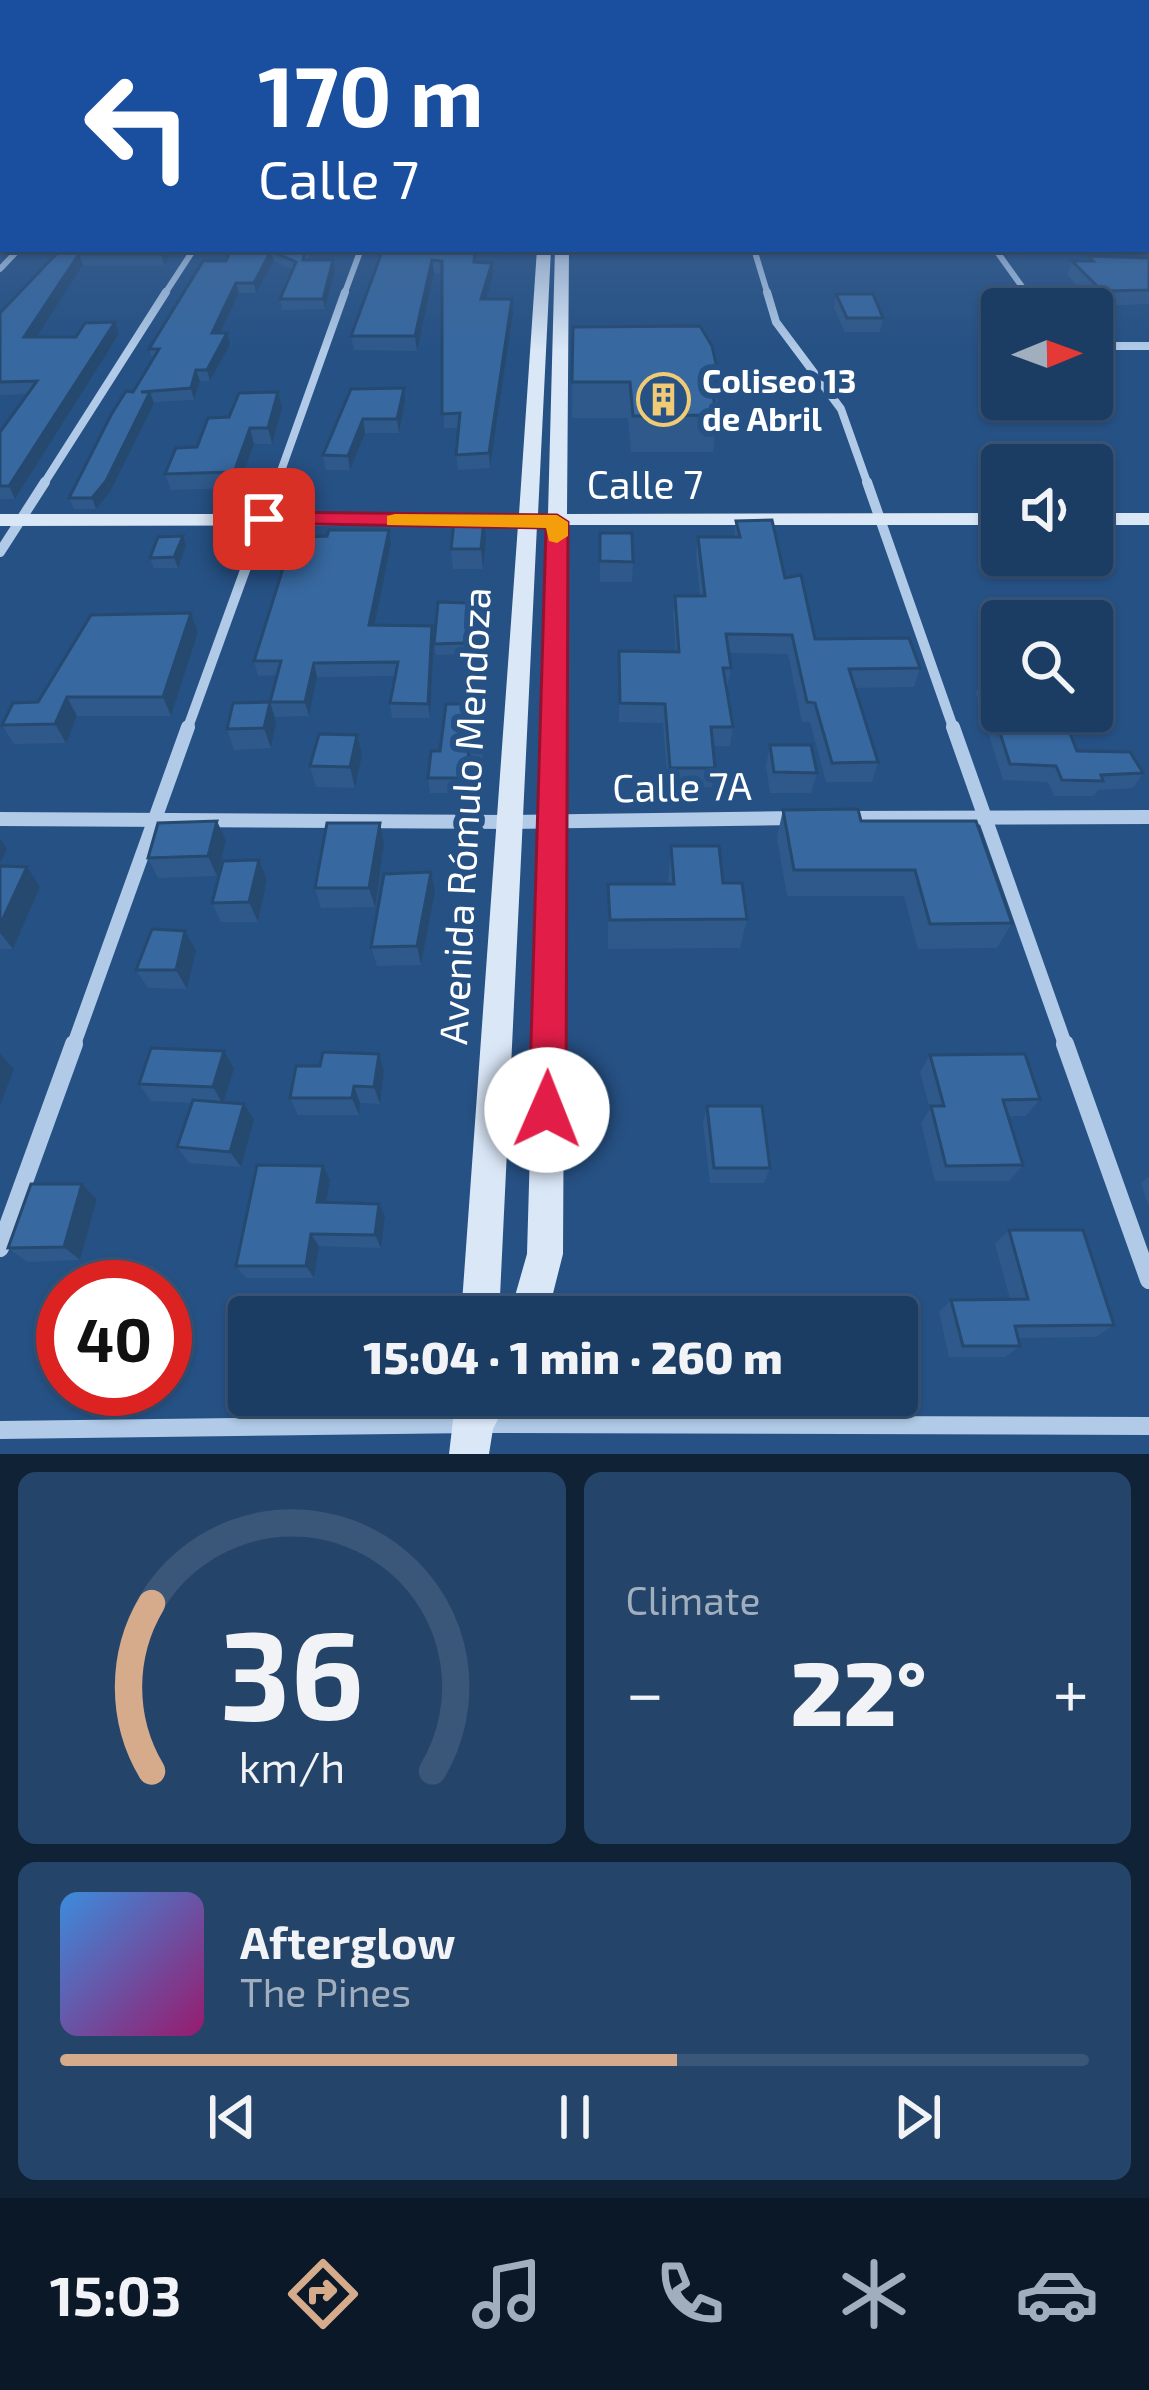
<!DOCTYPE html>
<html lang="en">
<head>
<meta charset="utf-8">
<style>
  :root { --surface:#1c3d63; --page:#254469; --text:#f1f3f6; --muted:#a0aebe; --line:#3a5678; --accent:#d6ab8b }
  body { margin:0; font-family:"Exo 2",sans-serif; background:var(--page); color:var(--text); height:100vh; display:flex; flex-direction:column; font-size:45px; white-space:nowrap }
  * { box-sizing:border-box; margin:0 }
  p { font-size:39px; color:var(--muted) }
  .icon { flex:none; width:66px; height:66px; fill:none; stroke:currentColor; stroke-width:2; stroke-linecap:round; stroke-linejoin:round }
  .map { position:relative; height:1454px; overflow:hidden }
  .details { display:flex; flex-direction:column; gap:18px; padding:18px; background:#0f2236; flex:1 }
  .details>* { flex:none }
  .top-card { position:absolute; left:0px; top:0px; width:1149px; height:252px; box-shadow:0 3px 9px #0004,0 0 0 3px var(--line); background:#1a4fa0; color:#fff; overflow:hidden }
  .needle { width:78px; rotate:89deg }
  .fabs { position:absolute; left:981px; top:288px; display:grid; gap:24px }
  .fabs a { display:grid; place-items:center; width:132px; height:132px; border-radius:12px; background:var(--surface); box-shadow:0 3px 9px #0004,0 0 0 3px var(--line); font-size:60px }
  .speed { position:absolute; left:36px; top:1260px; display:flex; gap:24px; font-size:60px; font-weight:700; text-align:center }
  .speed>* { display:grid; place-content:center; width:156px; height:156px; border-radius:50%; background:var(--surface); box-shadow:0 3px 9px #0004,0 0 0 3px var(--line); line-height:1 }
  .speed .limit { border:18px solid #d22; background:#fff; color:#111 }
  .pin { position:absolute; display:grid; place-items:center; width:102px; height:102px; color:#fff; margin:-51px; border-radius:24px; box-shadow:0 6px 18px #0006 }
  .me { position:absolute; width:132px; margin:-66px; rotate:1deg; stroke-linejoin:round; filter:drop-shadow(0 0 9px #0008) }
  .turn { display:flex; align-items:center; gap:42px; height:252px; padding:0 60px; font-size:54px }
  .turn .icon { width:156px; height:156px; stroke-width:2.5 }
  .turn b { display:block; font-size:84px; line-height:102px }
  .big { font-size:90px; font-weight:800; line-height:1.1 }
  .details .widget { flex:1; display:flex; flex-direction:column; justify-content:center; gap:18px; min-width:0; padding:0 42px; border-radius:18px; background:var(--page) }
  .details .dial { align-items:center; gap:0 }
  .dial svg { height:312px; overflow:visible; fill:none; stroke:var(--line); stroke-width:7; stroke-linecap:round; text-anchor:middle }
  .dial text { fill:var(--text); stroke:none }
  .song { display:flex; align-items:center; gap:36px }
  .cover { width:144px; height:144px; border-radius:18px; background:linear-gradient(135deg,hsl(210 70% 55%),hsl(320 70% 35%)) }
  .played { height:12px; border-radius:6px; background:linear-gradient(90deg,var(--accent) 60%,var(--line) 60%) }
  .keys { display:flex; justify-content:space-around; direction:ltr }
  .heat { display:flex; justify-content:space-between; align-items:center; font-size:66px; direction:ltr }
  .details .tiles { flex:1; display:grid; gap:18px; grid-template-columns:1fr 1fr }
  .widget:last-child { grid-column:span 2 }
  .trip { position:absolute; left:228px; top:1296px; width:690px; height:120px; border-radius:12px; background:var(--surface); box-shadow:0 3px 9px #0004,0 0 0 3px var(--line); font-weight:800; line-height:120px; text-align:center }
  .dock { display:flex; height:192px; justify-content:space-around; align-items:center; background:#0b1828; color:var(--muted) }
  .dock .icon { width:84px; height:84px }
  .dock .selected { color:var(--accent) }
  .dock b { font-size:54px; color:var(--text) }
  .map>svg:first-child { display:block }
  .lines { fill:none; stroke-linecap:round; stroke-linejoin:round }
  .street-far4 { stroke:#b0cae7; stroke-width:6 }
  .street-far3 { stroke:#b0cae7; stroke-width:8 }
  .street-far2 { stroke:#b0cae7; stroke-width:10 }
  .street-far1 { stroke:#b0cae7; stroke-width:14 }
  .street { stroke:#b0cae7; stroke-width:18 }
  .secondary { fill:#dae7f7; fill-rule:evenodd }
  .wall { fill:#2f598a }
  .shaded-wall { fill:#264970 }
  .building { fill:#3768a0; stroke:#264970; stroke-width:3 }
  .route { fill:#e11d48; stroke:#92132f; stroke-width:3 }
  .slow { fill:#f59e0b }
  .labels { text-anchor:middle; stroke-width:12; stroke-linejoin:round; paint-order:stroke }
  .far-poi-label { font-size:33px; font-weight:bold; fill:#fff; stroke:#265184; text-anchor:start }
  .street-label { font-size:39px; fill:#fff; stroke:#265184 }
</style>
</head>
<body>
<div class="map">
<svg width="1149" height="1454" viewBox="0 0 1149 1454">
  <rect width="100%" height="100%" fill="#265184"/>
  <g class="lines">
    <g class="street-far4">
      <polyline points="754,249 768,295"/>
      <polyline points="995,249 1028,295"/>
      <polyline points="0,269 19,249"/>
      <polyline points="164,295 194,249"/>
      <polyline points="344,295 361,249"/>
    </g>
    <g class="street-far3">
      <polyline points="767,292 776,322 841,409 868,485"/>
      <polyline points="1026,292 1038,309"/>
      <polyline points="1092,346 1149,346"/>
      <polyline points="43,485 166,292"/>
      <polyline points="276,485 345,292"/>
    </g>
    <g class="street-far2">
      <polyline points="867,482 954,730"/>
      <polyline points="0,552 45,482"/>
      <polyline points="187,730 277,482"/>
    </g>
    <g class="street-far1">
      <polyline points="953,727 1066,1047"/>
      <polyline points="844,818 1149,817"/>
      <polyline points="0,819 510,822 794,818"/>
      <polyline points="73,1047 188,727"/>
    </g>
    <g class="street">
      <polyline points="1065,1044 1149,1280"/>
      <polyline points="0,1248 74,1044"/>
      <polyline points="0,1430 474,1424 1149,1426"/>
    </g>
    <g class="secondary">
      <polygon points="537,249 551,249 538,514 548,514 555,249 569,249 567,514 1002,513 1002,525 567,525 563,1254 547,1317 509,1317 527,1254 548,525 537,525 499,1317 461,1317 518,525 0,526 0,514 519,514"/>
      <rect x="1092" y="513" width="57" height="12"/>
      <polygon points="456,1395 510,1395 493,1429 489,1454 449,1454"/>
    </g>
  </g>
  <g class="wall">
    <polygon points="1146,147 1149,147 1149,163 1146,161"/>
    <polygon points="3,152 3,179 2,179 0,155"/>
    <polygon points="61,249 175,249 164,265 83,265 37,337 119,334 15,499 0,499 0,432 28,394 0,395 0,313"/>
    <polygon points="231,249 311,249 308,260 335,270 325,309 282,310 280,299 292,269 274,261 256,293 239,293 220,333 230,344 210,381 200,381 194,400 154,402 110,492 96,509 74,509 69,498 152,359 149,349 226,261"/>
    <polygon points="383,249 476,262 493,276 486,299 512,299 513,313 490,468 458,470 456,455 458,428 444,428 442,274 434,273 417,351 354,350 351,336"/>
    <polygon points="1088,256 1149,258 1149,304 1097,306 1067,275 1072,261 1087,261"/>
    <polygon points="836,294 883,318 880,332 845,332 834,308"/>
    <polygon points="573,327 720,381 713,452 631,452 628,418 572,418"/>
    <polygon points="351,389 405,402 399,433 365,433 350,470 326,470 323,455"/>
    <polygon points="282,408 272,444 254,444 238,488 171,490 165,474 229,417"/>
    <polygon points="736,521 785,578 815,639 920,668 914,687 855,688 878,762 872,782 826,782 810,722 802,722 788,654 729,653 731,668 727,688 733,727 730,746 713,746 715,768 712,787 668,787 663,723 619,722 619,651 676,652 673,615 675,596 700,596 696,556 698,537 734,537"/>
    <polygon points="389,530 391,544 375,625 432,626 434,641 430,718 392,718 390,703 395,676 317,677 309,716 275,717 270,702 277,675 258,676 254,661 282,572 279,562 327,536"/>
    <polygon points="600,533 633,562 632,582 600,582"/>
    <polygon points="486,541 483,569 453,569 451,549"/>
    <polygon points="186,546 178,568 154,568 150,558"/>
    <polygon points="1044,606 1083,621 1042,621 1040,617"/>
    <polygon points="191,613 198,632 171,716 77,716 66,743 14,744 2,725 38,702"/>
    <polygon points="469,613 467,654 436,655 434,644"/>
    <polygon points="1002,653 1002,711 1054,716 1077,751 1143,773 1133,788 1098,790 1094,796 1054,796 1048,782 1003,780 976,693 982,677 1001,677 997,665"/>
    <polygon points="270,702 276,723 271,748 234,750 227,729"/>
    <polygon points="484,704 485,719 483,759 471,759 469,793 430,793 428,778 440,751"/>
    <polygon points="357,735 362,755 355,788 316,787 310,766"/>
    <polygon points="770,745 817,773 811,793 770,793 766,766"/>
    <polygon points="783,810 861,821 1012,923 997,948 918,949 904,896 787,896 777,837"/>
    <polygon points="380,823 384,843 375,907 321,908 315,888"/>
    <polygon points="226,841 217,876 158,878 148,858"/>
    <polygon points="671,846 723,883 747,919 740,948 608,949 608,884 668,884"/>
    <polygon points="259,860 267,880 258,922 221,922 212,903"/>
    <polygon points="0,866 40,887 13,949 0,949"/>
    <polygon points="435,892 421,965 377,966 371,947"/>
    <polygon points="196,951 187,989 148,988 136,970"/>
    <polygon points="379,1054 384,1071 380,1104 360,1103 359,1115 298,1115 290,1098 320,1066"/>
    <polygon points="930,1055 1040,1099 1026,1116 1008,1116 1023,1165 1009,1181 935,1181 921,1123 930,1109 920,1072"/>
    <polygon points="234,1069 224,1102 254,1120 241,1167 189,1163 177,1147 192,1103 151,1101 139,1084"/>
    <polygon points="707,1106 770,1168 764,1183 710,1183 703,1123"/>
    <polygon points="323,1166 330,1180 326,1202 385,1217 381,1248 319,1246 314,1278 246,1278 236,1266"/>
    <polygon points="1149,1176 1149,1207 1141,1183"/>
    <polygon points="82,1184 97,1199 80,1260 27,1262 8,1248"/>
    <polygon points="1009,1230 1114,1325 1096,1337 1018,1338 1020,1346 1005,1357 949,1357 939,1312 951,1300 1010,1299 995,1244"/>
  </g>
  <g class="shaded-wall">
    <polygon points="164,249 175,249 164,265 161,254"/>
    <polygon points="271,251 274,261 256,293 254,283"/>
    <polygon points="79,254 83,265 29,349 24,337"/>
    <polygon points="333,260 335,270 325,309 323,299"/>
    <polygon points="432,260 434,273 417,351 415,336"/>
    <polygon points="492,263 493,276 482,313 481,299"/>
    <polygon points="236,283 239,293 215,343 212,333"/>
    <polygon points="512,299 513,313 490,468 489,453"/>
    <polygon points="115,322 119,334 15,499 9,486"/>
    <polygon points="227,333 230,344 210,381 207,370"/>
    <polygon points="196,370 200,381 194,400 191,388"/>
    <polygon points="404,388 405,402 399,433 397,419"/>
    <polygon points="150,392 154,403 110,492 96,509 92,498"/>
    <polygon points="278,392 282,408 272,444 268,428"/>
    <polygon points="363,419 365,433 350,470 348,456"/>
    <polygon points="250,428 254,444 238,488 234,472"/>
    <polygon points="484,520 486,541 483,569 481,549"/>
    <polygon points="389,530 391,544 372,639 369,625"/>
    <polygon points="183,536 186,546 178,568 174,557"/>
    <polygon points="191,613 198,632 171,716 163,697"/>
    <polygon points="432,626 434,641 430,718 428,704"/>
    <polygon points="314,663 317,677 309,716 305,702"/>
    <polygon points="67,697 77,716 66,743 55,724"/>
    <polygon points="270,702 276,723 271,748 264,728"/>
    <polygon points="484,704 485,719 483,759 482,744"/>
    <polygon points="357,735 362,755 355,788 350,767"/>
    <polygon points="469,744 471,759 469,793 467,778"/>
    <polygon points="217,821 226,841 217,876 208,856"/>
    <polygon points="380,823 384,843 375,907 369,888"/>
    <polygon points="0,839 7,849 0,863"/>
    <polygon points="259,860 267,880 258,922 249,902"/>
    <polygon points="27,867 40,887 13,949 0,933 0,925"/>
    <polygon points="431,872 435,892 421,965 417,946"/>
    <polygon points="185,931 196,951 187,989 176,970"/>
    <polygon points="224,1051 234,1069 223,1104 213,1087"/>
    <polygon points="0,1054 14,1069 0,1105"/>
    <polygon points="379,1054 384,1071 380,1104 374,1087"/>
    <polygon points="354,1086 360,1103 359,1115 352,1098"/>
    <polygon points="244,1104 254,1120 241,1167 230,1152"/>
    <polygon points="323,1166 330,1180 324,1215 317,1202"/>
    <polygon points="82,1184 97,1199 80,1260 64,1247"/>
    <polygon points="379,1204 385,1217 381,1248 375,1235"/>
    <polygon points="311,1234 319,1246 314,1278 306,1266"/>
  </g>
  <g class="building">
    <polygon points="61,249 164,249 161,254 79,254 24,337 76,337 85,323 115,322 9,486 0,486 0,432 37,381 0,382 0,313"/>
    <polygon points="231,249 306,249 303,260 333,260 323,299 280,299 296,262 271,251 254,283 236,283 212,333 227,333 207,370 196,370 191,388 141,392 150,392 106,481 92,498 69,498 111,415 126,391 133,392 159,349 149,349 203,261 226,261"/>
    <polygon points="383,249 475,249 474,262 492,263 481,299 512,299 489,453 456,455 460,413 442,414 442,261 432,260 415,336 351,336"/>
    <polygon points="1088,256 1149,258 1149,290 1102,291 1072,261 1093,261"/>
    <polygon points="836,294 873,294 883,318 847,318"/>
    <polygon points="700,326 712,346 720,381 710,381 717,415 633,416 630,382 572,382 573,327"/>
    <polygon points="404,388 397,419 363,419 348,456 323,455 351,389"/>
    <polygon points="278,392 268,428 250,428 234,472 165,474 176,448 197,447 208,418 229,417 239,393"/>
    <polygon points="484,520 481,549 451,549 454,521"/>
    <polygon points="772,520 785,578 801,575 815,639 909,638 920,668 849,669 878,762 832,763 815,703 807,702 792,635 726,634 731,668 723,668 733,727 711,727 715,768 670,768 665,704 620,703 619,651 679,652 675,596 705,596 698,537 740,537 736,521"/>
    <polygon points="329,530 389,530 369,625 432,626 428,704 390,703 398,662 314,663 305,702 270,702 281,661 254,661 285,562 279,562 286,538 327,536"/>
    <polygon points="600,533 632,533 633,562 600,561"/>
    <polygon points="183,536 174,557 150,558 158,537"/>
    <polygon points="438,602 467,603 466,643 434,644"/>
    <polygon points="1044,606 1075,607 1083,621 1051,621"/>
    <polygon points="191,613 163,697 67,697 55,724 2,725 13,703 38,702 91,615"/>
    <polygon points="982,677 1002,677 1002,711 1052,711 1054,716 1063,716 1077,751 1130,752 1143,773 1101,775 1103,781 1062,780 1056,766 1010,764"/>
    <polygon points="270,702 264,728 227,729 233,703"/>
    <polygon points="446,704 484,704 482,744 469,744 467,778 428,778 431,751 440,751"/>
    <polygon points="319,734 357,735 350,767 310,766"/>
    <polygon points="770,745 811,745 817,773 774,772"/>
    <polygon points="858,809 861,821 976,821 1012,923 930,924 915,870 794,870 783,810"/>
    <polygon points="217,821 208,856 148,858 158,823"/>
    <polygon points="327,823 380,823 369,888 315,888"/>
    <polygon points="671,846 719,846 723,883 742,883 747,919 610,920 608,884 674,884"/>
    <polygon points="259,860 249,902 212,903 223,861"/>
    <polygon points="0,866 27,867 0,925"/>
    <polygon points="431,872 417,946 371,947 384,874"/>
    <polygon points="152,929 185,931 176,970 136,970"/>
    <polygon points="151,1048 224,1051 213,1087 139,1084"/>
    <polygon points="323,1052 379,1054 374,1087 354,1086 352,1098 290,1098 296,1066 320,1066"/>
    <polygon points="1025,1054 1040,1099 1003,1100 1023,1165 946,1166 931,1106 944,1106 930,1055"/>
    <polygon points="193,1100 244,1104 230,1152 177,1147"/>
    <polygon points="707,1106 762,1106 770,1168 714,1168"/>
    <polygon points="257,1165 323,1166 317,1202 379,1204 375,1235 311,1234 306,1266 236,1266"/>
    <polygon points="31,1184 82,1184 64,1247 8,1248"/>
    <polygon points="1009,1230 1083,1230 1114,1325 1015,1326 1020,1346 963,1346 951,1300 1028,1299"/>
    <polygon points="118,1278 116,1287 84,1287 86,1279"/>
  </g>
  <linearGradient id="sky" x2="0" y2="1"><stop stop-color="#152d49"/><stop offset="0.42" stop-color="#416594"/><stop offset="1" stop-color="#416594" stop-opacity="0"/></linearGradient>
  <rect width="1149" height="350" fill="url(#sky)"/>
  <polygon class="route" points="264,512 557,515 568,522 566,1110 560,1123 547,1128 534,1123 529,1110 546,528 257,523 257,514"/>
  <polygon class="slow" points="395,514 557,515 568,522 568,536 557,543 549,541 546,528 387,525 387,516"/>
  <defs>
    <symbol id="building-ring" viewBox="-11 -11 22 22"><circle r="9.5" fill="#265184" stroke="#f0ca75" stroke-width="1.5"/><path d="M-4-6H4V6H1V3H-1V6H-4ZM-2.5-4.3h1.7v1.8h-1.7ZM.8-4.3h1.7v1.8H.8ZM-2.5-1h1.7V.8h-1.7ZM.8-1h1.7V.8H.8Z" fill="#f0ca75"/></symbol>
  </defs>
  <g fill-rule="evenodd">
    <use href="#building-ring" x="634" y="370" width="59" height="59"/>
  </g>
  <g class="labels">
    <g class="far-poi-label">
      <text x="702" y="393">Coliseo 13<tspan x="702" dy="38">de Abril</tspan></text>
    </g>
    <g class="street-label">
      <text x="645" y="499">Calle 7</text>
      <text transform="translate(682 787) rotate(-1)" y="14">Calle 7A</text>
      <text transform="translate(465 816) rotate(-87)" y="14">Avenida Rómulo Mendoza</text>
    </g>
  </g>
</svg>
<div class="fabs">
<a><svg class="needle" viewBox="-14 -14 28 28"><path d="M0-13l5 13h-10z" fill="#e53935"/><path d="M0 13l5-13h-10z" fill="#a0aebe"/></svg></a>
<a><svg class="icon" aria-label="sound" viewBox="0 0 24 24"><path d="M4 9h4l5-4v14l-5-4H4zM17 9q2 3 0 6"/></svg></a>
<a><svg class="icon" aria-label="search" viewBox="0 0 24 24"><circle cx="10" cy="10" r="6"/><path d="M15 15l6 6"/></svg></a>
</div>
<div class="speed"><div class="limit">40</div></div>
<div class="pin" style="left:264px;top:519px;background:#d93025"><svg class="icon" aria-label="arrive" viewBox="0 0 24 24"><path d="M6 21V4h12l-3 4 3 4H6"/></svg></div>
<svg class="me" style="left:547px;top:1110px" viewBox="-20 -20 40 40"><circle r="19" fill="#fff"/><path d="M0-13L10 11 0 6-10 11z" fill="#e11d48"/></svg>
<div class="trip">15:04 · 1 min · 260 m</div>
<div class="top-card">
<div class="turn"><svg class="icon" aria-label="left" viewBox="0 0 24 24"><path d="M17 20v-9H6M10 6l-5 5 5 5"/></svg><div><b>170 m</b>Calle 7</div></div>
</div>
</div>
<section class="details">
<div class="tiles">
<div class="widget dial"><svg viewBox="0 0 100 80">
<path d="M14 69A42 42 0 1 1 86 69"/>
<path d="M14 69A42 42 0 0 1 14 26" stroke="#d6ab8b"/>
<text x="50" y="56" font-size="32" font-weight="700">36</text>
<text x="50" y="72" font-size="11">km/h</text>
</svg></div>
<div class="widget"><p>Climate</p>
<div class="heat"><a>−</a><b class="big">22°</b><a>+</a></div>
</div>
<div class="widget">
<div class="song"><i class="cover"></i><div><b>Afterglow</b><p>The Pines</p></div></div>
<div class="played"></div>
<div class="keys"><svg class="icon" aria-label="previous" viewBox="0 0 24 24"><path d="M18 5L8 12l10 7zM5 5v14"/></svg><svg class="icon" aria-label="pause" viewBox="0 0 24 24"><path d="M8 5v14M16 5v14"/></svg><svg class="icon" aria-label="next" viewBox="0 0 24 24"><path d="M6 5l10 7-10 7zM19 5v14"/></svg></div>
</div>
</div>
</section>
<nav class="dock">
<b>15:03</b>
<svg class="icon selected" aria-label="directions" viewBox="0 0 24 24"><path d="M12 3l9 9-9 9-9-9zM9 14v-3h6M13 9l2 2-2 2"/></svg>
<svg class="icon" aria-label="music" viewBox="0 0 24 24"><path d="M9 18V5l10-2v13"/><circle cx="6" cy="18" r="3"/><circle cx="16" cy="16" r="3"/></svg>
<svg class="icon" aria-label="phone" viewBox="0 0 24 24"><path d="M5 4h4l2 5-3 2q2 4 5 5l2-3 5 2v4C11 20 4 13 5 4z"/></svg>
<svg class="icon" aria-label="climate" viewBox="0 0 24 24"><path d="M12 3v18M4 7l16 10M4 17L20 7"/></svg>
<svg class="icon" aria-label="car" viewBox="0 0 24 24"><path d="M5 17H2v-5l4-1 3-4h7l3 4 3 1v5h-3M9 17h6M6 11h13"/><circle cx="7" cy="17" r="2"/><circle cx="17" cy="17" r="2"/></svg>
</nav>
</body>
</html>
